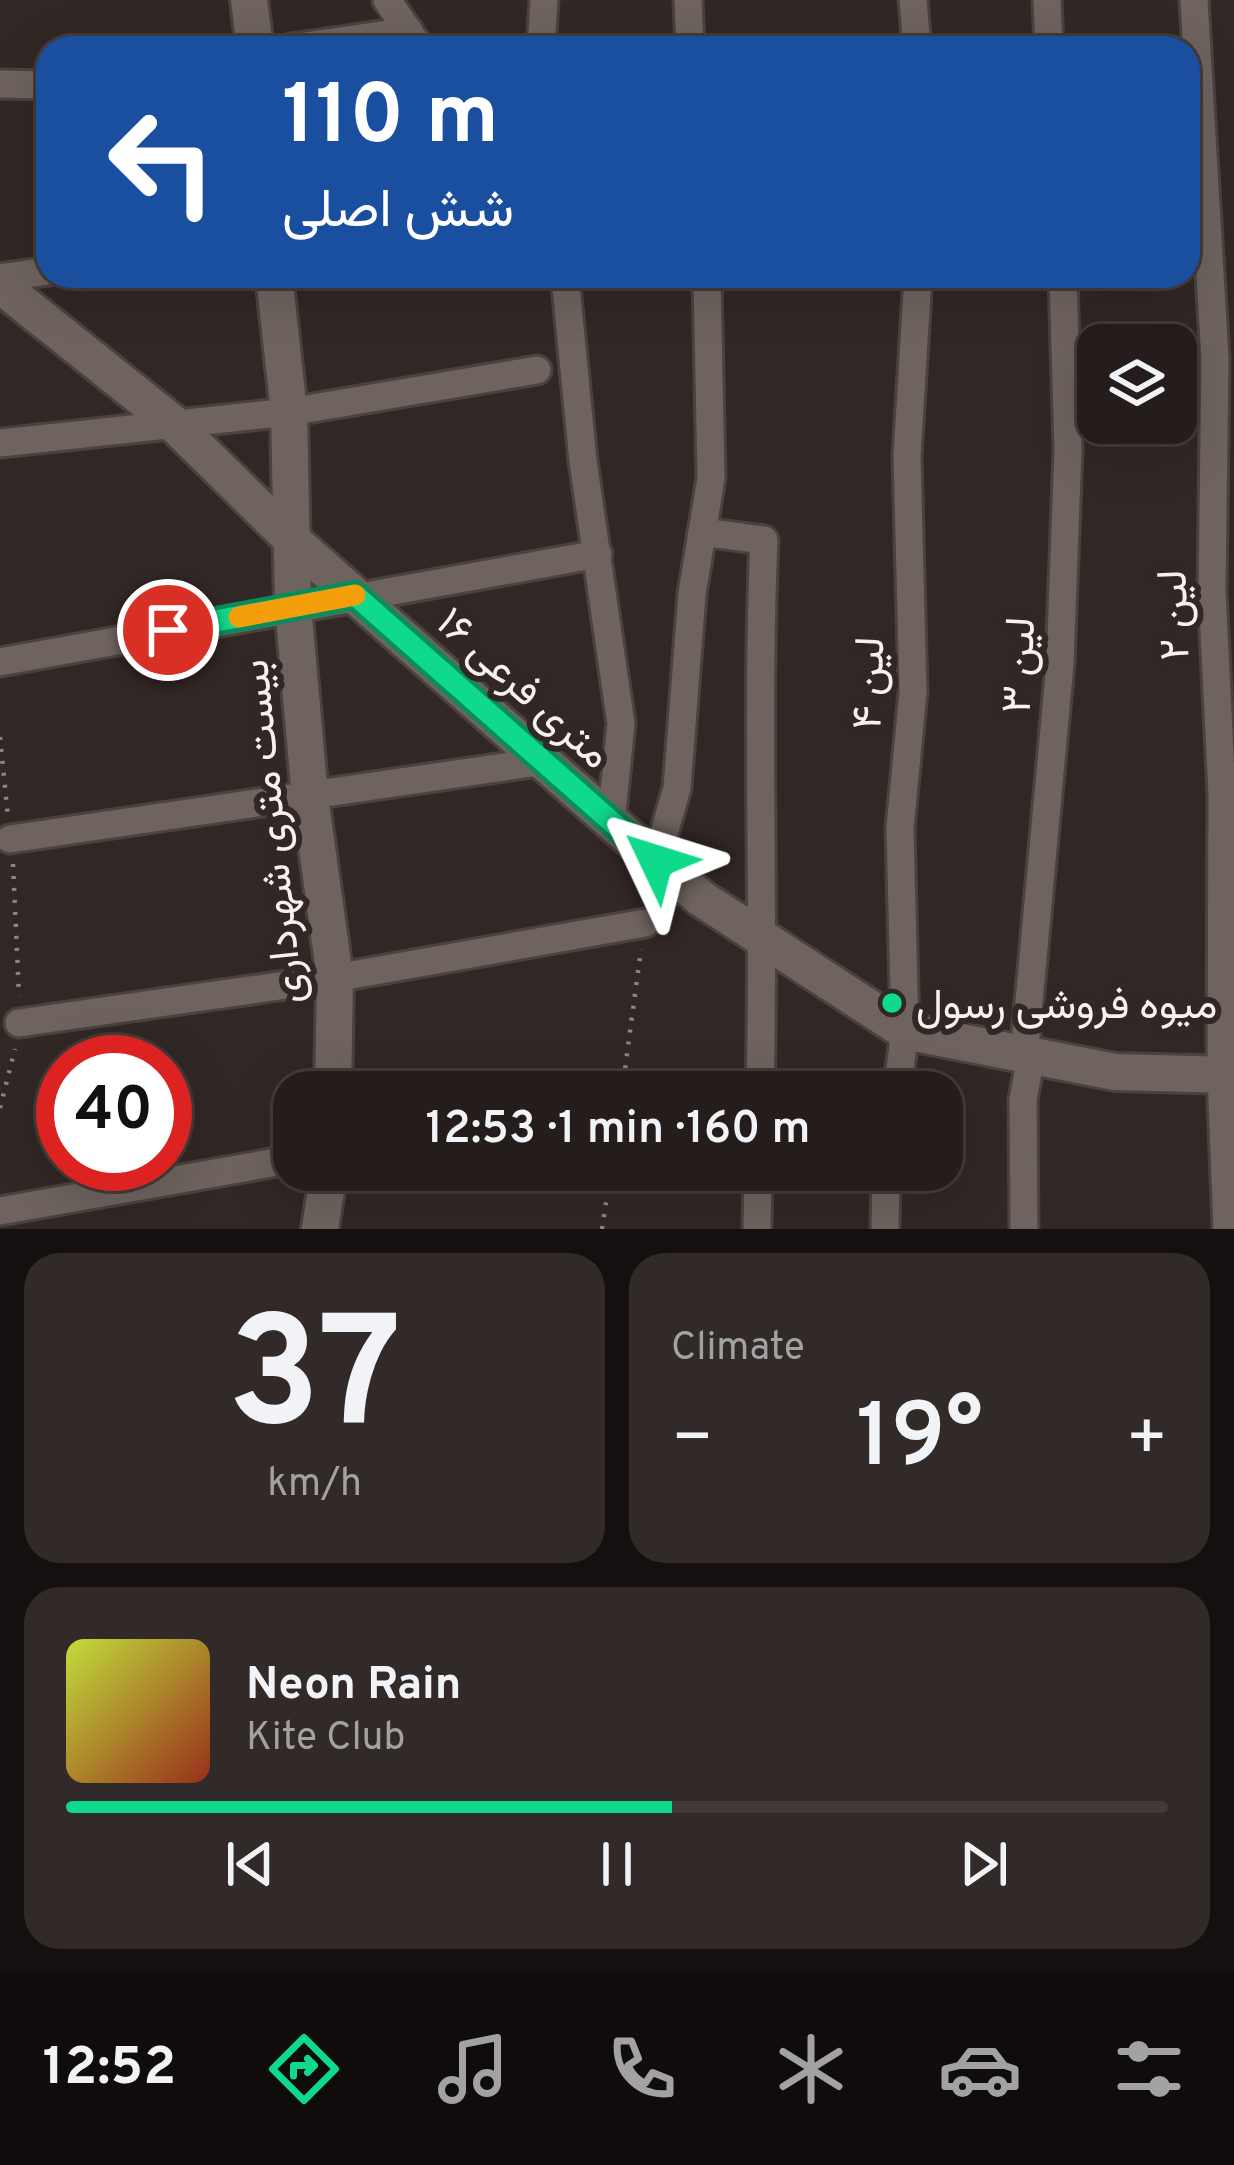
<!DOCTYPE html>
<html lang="en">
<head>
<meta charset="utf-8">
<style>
  :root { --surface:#251d1b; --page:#312a28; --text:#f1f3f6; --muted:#a3a2a3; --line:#423b3a; --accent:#0fd98a }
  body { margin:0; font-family:Overpass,Vazirmatn,sans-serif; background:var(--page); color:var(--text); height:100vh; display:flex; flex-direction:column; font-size:45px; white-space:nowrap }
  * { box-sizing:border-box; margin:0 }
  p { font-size:39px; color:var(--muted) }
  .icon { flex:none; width:66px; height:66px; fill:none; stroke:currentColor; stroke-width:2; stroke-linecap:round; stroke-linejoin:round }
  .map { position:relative; height:1229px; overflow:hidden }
  .panel { display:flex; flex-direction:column; gap:24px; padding:24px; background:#14100f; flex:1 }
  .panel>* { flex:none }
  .banner { position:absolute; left:36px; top:36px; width:1164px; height:252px; border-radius:36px; box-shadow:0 12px 48px #0002,0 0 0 3px var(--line); background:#1a4fa0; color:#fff; overflow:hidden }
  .tools { position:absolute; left:1077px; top:324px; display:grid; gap:24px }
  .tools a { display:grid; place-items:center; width:120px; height:120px; border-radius:24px; background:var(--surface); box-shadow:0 12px 48px #0002,0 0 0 3px var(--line); font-size:60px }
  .speed { position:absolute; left:36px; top:1035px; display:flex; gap:24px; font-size:60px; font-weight:700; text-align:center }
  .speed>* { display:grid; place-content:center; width:156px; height:156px; border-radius:50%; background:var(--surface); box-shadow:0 12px 48px #0002,0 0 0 3px var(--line); line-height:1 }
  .speed .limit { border:18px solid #d22; background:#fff; color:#111 }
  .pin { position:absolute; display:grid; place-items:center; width:102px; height:102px; color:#fff; margin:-51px; border:6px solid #fff; border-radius:50%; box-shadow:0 3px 12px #0007 }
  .me { position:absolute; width:132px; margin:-66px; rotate:311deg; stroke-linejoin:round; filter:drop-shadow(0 0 9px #0008) }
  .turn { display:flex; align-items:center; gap:42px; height:252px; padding:0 48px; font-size:54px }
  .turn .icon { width:156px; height:156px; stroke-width:2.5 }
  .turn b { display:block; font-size:84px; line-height:102px }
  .big { font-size:90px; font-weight:600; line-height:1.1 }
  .panel .tile { flex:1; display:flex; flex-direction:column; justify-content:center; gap:18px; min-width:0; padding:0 42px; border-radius:36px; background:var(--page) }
  .panel .dial { align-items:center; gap:0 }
  .dial b { font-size:156px; line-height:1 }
  .song { display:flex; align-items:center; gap:36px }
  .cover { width:144px; height:144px; border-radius:18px; background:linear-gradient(135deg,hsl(70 70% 55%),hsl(10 70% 35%)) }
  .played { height:12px; border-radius:6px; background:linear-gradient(90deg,var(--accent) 55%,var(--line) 55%) }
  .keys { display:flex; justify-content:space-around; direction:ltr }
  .heat { display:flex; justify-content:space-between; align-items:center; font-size:66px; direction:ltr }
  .panel .tiles { flex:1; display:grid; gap:24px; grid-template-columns:1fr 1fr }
  .tile:last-child { grid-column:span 2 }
  .trip { position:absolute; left:273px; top:1071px; width:690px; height:120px; border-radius:36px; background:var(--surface); box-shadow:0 12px 48px #0002,0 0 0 3px var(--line); font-weight:600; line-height:120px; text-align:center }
  .menu { display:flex; height:192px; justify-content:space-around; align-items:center; background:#0f0c0b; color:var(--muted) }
  .menu .icon { width:84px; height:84px }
  .menu .selected { color:var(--accent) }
  .menu b { font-size:54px; color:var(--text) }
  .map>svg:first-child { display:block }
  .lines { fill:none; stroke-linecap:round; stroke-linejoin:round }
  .minor-casing { stroke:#4a423f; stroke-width:33 }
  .tertiary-casing { stroke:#4a423f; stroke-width:42 }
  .path { stroke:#8e8583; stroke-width:4.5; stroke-dasharray:3 9; stroke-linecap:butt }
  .minor { stroke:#6e635e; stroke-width:27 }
  .tertiary { stroke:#6e635e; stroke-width:36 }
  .route-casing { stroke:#0a8d5a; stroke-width:30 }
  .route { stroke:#0fd98a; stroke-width:21 }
  .slow { stroke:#f59e0b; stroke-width:21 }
  .poi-dot { fill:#0fd98a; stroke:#312724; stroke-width:4.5 }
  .labels { text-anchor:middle; stroke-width:12; stroke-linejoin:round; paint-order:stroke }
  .street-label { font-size:42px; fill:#f8f1ef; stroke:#312724 }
  .poi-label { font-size:42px; fill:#f8f1ef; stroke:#312724; text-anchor:start }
</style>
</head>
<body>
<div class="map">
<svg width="1234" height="1229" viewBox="0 0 1234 1229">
  <rect width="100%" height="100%" fill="#312724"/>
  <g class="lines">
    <defs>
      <g id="minor">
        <polyline points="387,0 420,48"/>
        <polyline points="688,0 690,48"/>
        <polyline points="913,0 917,48"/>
        <polyline points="1047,0 1049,48"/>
        <polyline points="1194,0 1215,359 1212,591 1222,794 1221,1073 1227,1229"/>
        <polyline points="291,48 409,31"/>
        <polyline points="541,48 544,0"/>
        <polyline points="0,84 48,85"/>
        <polyline points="565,276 583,461 621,724 611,822"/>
        <polyline points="0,278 48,271"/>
        <polyline points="0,443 289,412 537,370"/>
        <path d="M702,532L764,540C756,724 765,908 760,1092"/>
        <polyline points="0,662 598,554"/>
        <polyline points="10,839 538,762"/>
        <polyline points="656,861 677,788 692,594 711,478 707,276"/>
        <polyline points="19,1023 335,978 645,923"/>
        <polyline points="1024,1056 1060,664 1068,450 1063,276"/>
        <polyline points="897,1092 905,1031 900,828 913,692 907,456 918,276"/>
        <polyline points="0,1211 294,1159"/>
        <polyline points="757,1229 758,1170"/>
        <polyline points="885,1229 886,1170"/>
        <polyline points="1024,1229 1023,1099 1031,1058"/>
      </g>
      <g id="tertiary">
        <polyline points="249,0 255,48"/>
        <polyline points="274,276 289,412 293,606 310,797 335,978 333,1092"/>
        <polyline points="0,285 174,424 292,540 656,861 702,899 905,1031 1115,1072 1234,1075"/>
        <polyline points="320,1229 329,1170"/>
      </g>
    </defs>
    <use href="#minor" class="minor-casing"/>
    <use href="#tertiary" class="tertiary-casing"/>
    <g class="path">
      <polyline points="0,737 8,817"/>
      <polyline points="13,864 19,996"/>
      <polyline points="622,1092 641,949"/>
      <polyline points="0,1108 15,1049"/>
      <polyline points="602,1229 611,1170"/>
    </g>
    <use href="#minor" class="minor"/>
    <use href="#tertiary" class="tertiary"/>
  </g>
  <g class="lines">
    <defs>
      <polyline id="route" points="168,630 355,595 656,861"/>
    </defs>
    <use href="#route" class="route-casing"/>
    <use href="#route" class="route"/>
    <polyline class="slow" points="239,617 355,595"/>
  </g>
  <circle class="poi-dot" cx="892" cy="1003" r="12"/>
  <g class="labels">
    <g class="street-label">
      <text transform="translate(1172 615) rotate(-92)" y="15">لین ۲</text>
      <text transform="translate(1017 665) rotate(-87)" y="15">لین ۳</text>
      <text transform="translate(867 683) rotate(-88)" y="15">لین ۴</text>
      <text transform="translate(525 687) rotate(42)" y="15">۱۶ متری فرعی</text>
      <text transform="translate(270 832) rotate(-96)" y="15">بیست متری شهرداری</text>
    </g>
    <g class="poi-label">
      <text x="916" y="1018">میوه فروشی رسول</text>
    </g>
  </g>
</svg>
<div class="tools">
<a><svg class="icon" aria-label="layers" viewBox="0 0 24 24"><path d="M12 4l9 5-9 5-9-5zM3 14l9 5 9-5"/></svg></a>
</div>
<div class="speed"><div class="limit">40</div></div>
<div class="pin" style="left:168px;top:630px;background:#d93025"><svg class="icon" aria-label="arrive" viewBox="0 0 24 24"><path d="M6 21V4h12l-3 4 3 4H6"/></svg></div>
<svg class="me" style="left:656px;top:861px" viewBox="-20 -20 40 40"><path d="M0-17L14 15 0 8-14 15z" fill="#0fd98a" stroke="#fff" stroke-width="4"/></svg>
<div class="trip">12:53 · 1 min · 160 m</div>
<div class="banner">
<div class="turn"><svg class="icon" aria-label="left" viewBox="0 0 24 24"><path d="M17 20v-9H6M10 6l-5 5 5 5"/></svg><div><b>110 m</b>شش اصلی</div></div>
</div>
</div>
<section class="panel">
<div class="tiles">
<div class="tile dial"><b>37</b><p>km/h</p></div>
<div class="tile"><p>Climate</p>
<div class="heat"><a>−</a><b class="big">19°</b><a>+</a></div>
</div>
<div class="tile">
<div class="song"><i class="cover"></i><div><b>Neon Rain</b><p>Kite Club</p></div></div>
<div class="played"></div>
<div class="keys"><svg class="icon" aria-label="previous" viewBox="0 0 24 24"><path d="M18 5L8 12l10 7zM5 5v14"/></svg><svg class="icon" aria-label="pause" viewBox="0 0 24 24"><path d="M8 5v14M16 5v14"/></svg><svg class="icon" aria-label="next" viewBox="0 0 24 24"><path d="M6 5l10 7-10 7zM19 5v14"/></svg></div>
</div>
</div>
</section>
<nav class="menu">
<b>12:52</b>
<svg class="icon selected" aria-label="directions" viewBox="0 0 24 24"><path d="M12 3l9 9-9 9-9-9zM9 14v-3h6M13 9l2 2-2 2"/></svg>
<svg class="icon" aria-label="music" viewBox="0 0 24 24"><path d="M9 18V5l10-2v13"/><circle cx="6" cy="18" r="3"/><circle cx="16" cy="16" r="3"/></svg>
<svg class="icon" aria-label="phone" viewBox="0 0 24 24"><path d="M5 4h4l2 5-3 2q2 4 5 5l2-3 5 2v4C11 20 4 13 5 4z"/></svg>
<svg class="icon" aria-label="climate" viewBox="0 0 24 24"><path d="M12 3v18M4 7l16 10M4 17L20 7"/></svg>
<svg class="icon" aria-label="car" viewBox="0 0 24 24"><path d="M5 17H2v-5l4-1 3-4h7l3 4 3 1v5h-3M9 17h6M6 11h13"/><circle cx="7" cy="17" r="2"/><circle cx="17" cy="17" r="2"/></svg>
<svg class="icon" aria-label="filters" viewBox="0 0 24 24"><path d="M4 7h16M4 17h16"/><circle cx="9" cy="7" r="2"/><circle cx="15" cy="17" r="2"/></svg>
</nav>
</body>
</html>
